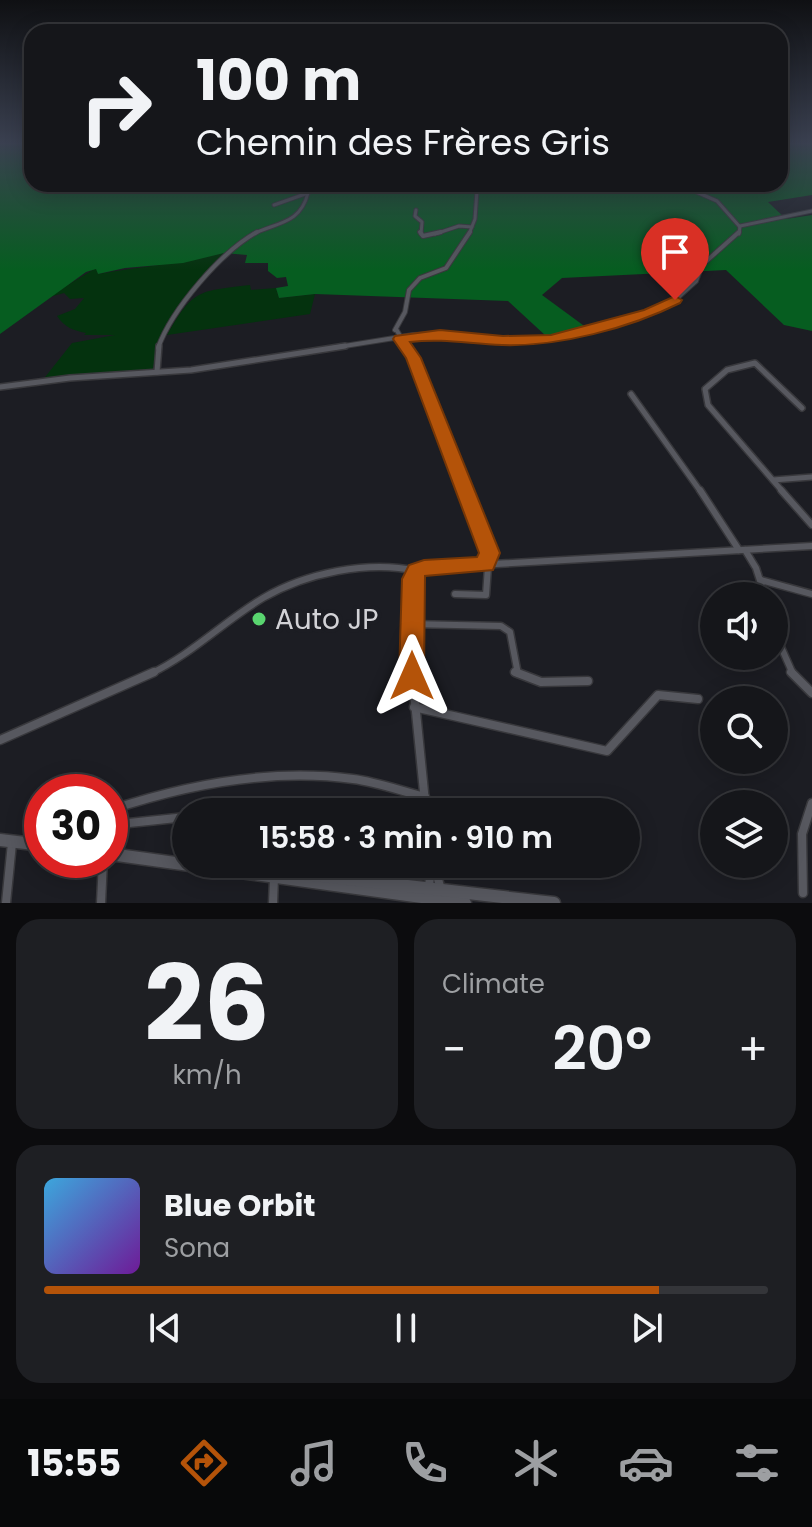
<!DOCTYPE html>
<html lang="en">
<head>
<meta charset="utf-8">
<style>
  :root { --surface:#15161a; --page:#1e1f23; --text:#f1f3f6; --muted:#9d9fa2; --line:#343539; --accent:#b45309 }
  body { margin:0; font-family:Poppins,sans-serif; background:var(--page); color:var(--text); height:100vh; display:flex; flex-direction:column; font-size:30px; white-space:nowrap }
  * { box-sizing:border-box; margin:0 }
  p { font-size:26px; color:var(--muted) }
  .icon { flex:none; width:44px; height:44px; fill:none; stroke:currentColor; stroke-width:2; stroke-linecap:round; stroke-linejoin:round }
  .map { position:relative; height:903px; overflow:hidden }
  .drawer { display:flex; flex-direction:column; gap:16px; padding:16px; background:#0c0c0e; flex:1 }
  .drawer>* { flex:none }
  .hud { position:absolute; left:24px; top:24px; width:764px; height:168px; border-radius:24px; box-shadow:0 4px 20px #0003,0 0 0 2px var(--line); background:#15161a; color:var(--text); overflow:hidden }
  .tools { position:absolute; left:700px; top:582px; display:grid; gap:16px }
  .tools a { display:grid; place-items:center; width:88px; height:88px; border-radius:50%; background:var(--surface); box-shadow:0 4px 20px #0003,0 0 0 2px var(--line); font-size:40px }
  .speed { position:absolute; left:24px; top:774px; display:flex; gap:16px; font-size:40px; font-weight:700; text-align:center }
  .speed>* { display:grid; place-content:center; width:104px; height:104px; border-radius:50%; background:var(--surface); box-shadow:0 4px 20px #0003,0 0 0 2px var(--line); line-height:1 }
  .speed .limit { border:12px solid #d22; background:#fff; color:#111 }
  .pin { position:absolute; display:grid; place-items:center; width:68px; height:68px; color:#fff; margin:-82px -34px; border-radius:50% 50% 50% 0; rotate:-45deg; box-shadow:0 0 8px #0007 }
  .pin .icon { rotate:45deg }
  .me { position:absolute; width:88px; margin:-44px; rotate:0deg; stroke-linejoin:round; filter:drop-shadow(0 0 6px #0008) }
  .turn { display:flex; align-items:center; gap:28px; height:168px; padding:0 40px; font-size:36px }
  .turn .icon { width:104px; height:104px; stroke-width:2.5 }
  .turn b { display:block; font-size:56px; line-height:68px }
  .big { font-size:60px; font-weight:600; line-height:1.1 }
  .drawer .tile { flex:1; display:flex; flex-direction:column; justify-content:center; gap:12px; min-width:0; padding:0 28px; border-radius:24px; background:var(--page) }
  .drawer .dial { align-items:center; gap:0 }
  .dial b { font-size:104px; line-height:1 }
  .song { display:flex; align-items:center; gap:24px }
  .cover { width:96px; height:96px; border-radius:12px; background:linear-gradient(135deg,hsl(200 70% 55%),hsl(280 70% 35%)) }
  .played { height:8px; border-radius:4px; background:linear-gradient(90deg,var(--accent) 85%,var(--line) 85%) }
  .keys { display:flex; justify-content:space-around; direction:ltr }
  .heat { display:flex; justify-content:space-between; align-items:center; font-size:44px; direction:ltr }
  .drawer .tiles { flex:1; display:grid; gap:16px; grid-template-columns:1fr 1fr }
  .tile:last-child { grid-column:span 2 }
  .trip { position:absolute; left:172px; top:798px; width:468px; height:80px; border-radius:40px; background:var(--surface); box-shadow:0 4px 20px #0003,0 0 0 2px var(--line); font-weight:600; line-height:80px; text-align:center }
  .tabs { display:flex; height:128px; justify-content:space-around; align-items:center; background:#08090a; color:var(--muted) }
  .tabs .icon { width:56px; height:56px }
  .tabs .selected { color:var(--accent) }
  .tabs b { font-size:36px; color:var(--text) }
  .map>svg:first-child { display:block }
  .green { fill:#04320e }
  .forest { fill:#065d20 }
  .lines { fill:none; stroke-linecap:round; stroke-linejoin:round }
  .minor-far4-casing { stroke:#38383c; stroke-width:5 }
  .minor-far3-casing { stroke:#38383c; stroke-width:6 }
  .minor-far2-casing { stroke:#38383c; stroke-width:8 }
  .minor-far1-casing { stroke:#38383c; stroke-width:9 }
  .minor-casing { stroke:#38383c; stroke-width:11 }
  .secondary-casing { stroke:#38383c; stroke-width:15 }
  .minor-far4 { stroke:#57585f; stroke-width:3 }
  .minor-far3 { stroke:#57585f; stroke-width:4 }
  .minor-far2 { stroke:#57585f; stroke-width:5 }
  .minor-far1 { stroke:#57585f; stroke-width:6 }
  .minor { stroke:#57585f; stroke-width:8 }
  .secondary { stroke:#57585f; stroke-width:12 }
  .route { fill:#b45309; stroke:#753606; stroke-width:2 }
  .poi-dot { fill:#59d56f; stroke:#1c1d23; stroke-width:3 }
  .labels { text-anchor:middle; stroke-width:8; stroke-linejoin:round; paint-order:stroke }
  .near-poi-label { font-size:28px; fill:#d2d2d6; stroke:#1c1d23; text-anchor:start }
</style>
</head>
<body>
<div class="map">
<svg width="812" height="903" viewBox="0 0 812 903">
  <rect width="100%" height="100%" fill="#1c1d23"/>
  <g class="green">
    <path d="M222,253L225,254L177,311L158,341L153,369L42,381L72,343L115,335H84L86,333C73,330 65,328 57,316L75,309L84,298L70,299L64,293L46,298L96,268L98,274C140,267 181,263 222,253Z"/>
    <path d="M250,285L251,290L276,288L279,298L315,294L310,314L167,335C193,289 199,291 250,285Z"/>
  </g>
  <polygon class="forest" points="0,144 32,144 32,184 780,184 780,144 812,144 812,195 768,202 786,219 812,215 812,331 784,325 726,270 562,278 542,295 587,328 546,336 508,301 315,294 279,298 276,288 288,286 286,277 277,278 268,271 268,263 245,263 247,255 224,253 183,263 125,268 98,274 96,269 86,272 0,334"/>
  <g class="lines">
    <defs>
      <g id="minor-far4">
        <polyline points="678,184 717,201 740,227"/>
        <polyline points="274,205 308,193"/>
        <polyline points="416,210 415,216 422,222 421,234"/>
        <path d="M253,234C278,222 300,224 308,193L321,184"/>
        <polyline points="435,234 459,226 472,227"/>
        <polyline points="469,234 475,219 477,190 485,184"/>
        <polyline points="739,234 740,226 812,211"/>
      </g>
      <g id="minor-far3">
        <polyline points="420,232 423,236 441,232"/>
        <polyline points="396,329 407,348"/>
        <polyline points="395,330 405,312 409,290 420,278 446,268 470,232"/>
        <path d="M158,348C172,309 221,252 257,232"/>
        <polyline points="332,348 413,335 440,334 527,341 551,339 628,320 675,300 696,281 702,265 739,232"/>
      </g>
      <g id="minor-far2">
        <polyline points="406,346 465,492"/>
        <polyline points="157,372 159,346"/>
        <polyline points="0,387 70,378 191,370 345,346"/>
        <polyline points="631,394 701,492"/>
        <polyline points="773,480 812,477"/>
        <polyline points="783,492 708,405 705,389 727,370 755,363 802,408"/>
      </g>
      <g id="minor-far1">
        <polyline points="700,490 739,550"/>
        <polyline points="781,490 812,525"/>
        <polyline points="745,550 756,568 765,596"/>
        <polyline points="417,571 424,568 812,546"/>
        <polyline points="761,580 812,594"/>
        <polyline points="455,594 486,595 489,553 464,490"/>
        <polyline points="411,624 501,626 510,632 518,674"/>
        <polyline points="774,631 793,674"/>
        <path d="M150,674C192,654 223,622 263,598C306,573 368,560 417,571"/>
        <polyline points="412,674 413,579 417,571"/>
      </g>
      <g id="minor">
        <polyline points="412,672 426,812"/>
        <polyline points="515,672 541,682 588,681"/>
        <polyline points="791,672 812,693"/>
        <polyline points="414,707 607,751 658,695 698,699"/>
        <polyline points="0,740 154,672"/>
        <path d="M110,810C188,784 271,768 353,779C377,782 401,791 425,797"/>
        <polyline points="234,812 288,808"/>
        <polyline points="110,825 186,817"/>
        <polyline points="434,864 441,890"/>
        <polyline points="429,887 431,864"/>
        <polyline points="803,893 802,834 812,803"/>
        <polyline points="6,903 12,843"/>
        <polyline points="101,903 103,860"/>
        <polyline points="273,903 274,878"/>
      </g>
      <g id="secondary">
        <polyline points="0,840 42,845"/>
        <polyline points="110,854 465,903"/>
        <polyline points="217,864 554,903"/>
      </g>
    </defs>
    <use href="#minor-far4" class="minor-far4-casing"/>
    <use href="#minor-far3" class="minor-far3-casing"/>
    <use href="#minor-far2" class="minor-far2-casing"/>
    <use href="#minor-far1" class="minor-far1-casing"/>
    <use href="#minor" class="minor-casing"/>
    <use href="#secondary" class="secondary-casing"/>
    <use href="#minor-far4" class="minor-far4"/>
    <use href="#minor-far3" class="minor-far3"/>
    <use href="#minor-far2" class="minor-far2"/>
    <use href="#minor-far1" class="minor-far1"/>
    <use href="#minor" class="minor"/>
    <use href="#secondary" class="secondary"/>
  </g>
  <linearGradient id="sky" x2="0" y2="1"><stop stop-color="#0f1013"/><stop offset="0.53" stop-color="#3a4050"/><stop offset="1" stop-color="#3a4050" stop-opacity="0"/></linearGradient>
  <rect width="812" height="270" fill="url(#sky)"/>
  <path class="route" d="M675,296L682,300L680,303C630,328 558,347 502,345C469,344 444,338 410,342L421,358L500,553L493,570L425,576L424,676L420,684L412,687L403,684L399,676L402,579L409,565L424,560L477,557L479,553L406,358L393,339L395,336L440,330L503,336L551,335L644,310Z"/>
  <circle class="poi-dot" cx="259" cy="619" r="8"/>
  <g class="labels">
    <g class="near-poi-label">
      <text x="275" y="629">Auto JP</text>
    </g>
  </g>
</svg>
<div class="tools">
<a><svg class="icon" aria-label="sound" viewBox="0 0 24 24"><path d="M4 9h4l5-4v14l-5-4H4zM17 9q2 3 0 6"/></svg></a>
<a><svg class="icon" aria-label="search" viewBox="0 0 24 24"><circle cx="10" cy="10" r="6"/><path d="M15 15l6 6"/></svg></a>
<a><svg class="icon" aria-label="layers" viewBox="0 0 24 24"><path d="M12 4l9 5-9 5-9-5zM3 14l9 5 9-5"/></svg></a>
</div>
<div class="speed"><div class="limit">30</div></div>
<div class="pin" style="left:675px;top:300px;background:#d93025"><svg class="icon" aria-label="arrive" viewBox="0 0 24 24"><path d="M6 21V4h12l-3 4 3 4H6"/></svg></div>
<svg class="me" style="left:412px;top:676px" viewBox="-20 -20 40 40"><path d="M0-17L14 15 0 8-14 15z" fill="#b45309" stroke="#fff" stroke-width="4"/></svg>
<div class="trip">15:58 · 3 min · 910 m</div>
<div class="hud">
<div class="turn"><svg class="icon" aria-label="right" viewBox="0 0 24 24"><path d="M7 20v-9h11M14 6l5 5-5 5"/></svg><div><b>100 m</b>Chemin des Frères Gris</div></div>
</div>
</div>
<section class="drawer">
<div class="tiles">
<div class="tile dial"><b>26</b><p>km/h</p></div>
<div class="tile"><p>Climate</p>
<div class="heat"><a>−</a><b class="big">20°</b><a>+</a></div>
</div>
<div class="tile">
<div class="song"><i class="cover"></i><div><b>Blue Orbit</b><p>Sona</p></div></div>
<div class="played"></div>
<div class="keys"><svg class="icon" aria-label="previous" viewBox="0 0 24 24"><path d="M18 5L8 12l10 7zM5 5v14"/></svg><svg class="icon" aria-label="pause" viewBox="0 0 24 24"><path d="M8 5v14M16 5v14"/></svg><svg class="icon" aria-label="next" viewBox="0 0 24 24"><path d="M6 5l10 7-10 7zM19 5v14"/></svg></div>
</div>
</div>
</section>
<nav class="tabs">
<b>15:55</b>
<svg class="icon selected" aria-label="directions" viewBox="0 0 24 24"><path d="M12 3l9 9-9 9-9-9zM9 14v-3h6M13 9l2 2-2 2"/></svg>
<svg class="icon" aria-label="music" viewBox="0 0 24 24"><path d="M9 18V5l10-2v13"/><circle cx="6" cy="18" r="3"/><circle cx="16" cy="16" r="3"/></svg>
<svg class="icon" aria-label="phone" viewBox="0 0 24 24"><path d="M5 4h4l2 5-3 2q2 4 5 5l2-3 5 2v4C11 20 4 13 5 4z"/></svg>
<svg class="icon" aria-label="climate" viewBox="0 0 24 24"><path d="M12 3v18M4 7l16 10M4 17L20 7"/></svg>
<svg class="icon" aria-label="car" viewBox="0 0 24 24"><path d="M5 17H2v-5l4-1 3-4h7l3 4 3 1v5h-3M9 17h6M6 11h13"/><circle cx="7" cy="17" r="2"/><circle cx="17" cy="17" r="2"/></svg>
<svg class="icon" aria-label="filters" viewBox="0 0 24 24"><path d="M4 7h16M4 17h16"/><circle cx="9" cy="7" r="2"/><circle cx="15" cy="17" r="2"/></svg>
</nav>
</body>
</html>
